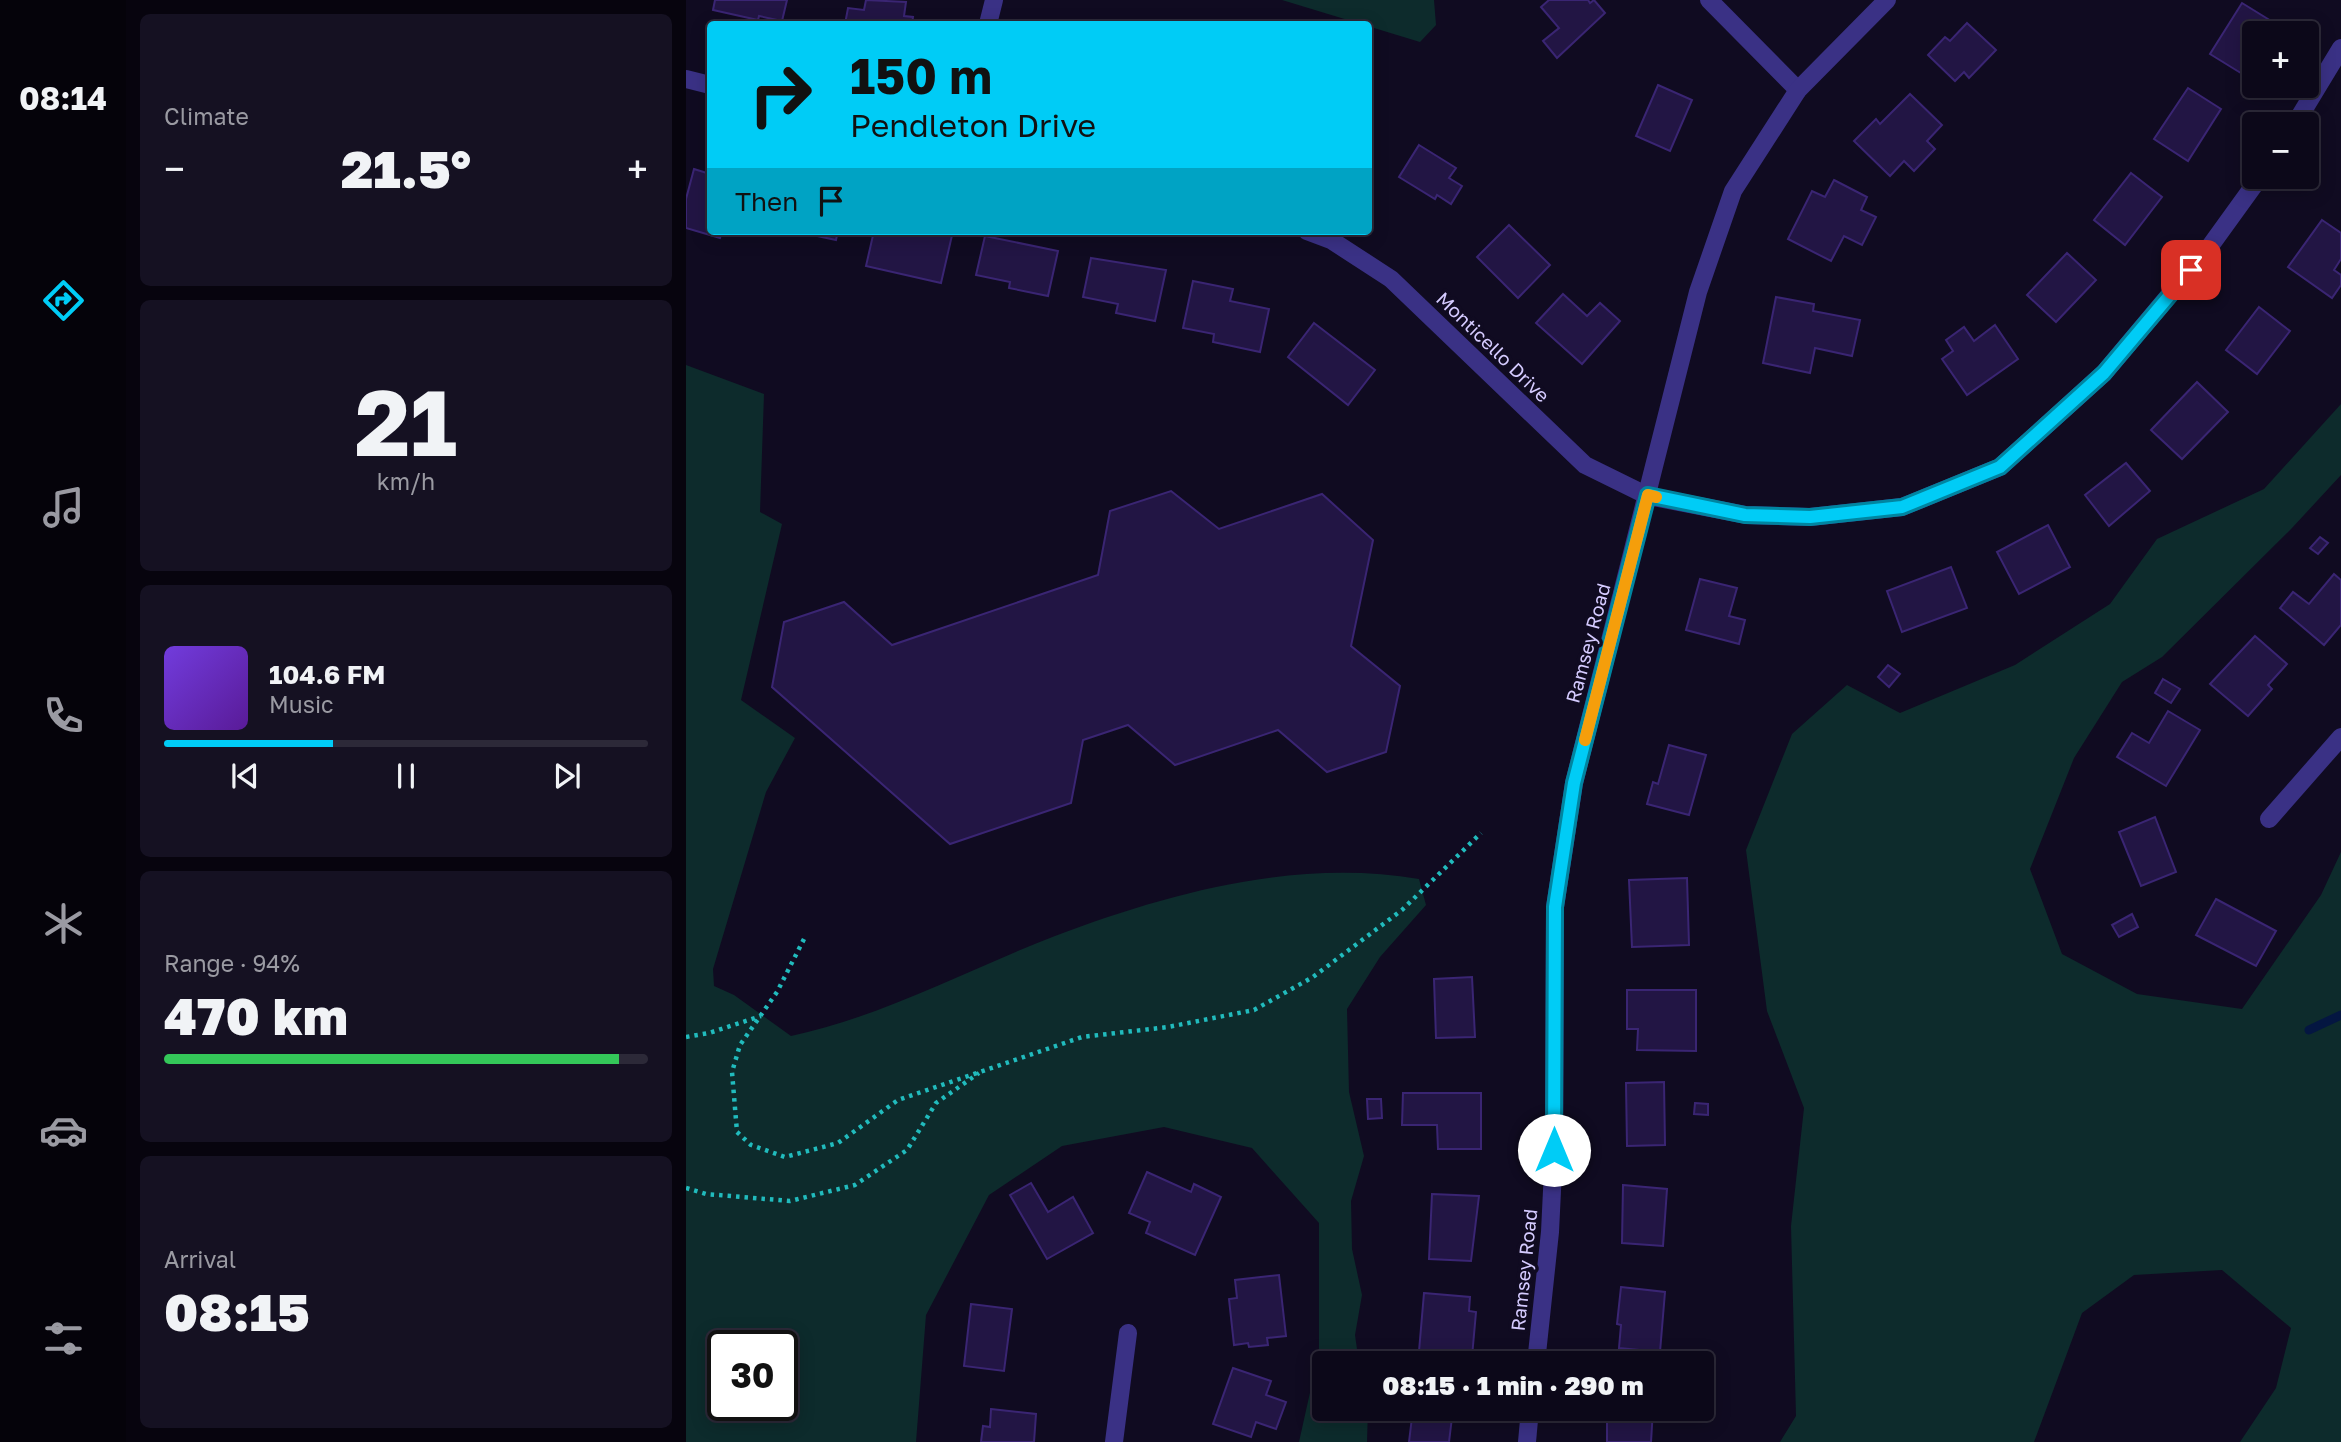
<!DOCTYPE html>
<html lang="en">
<head>
<meta charset="utf-8">
<style>
  :root { --surface:#0c0819; --page:#151122; --text:#f1f3f6; --muted:#9a9aa2; --line:#2c2938; --accent:#00ccf6 }
  body { margin:0; font-family:"Golos Text",sans-serif; background:var(--page); color:var(--text); height:100vh; display:flex; flex-direction:column; font-size:26px; white-space:nowrap }
  * { box-sizing:border-box; margin:0 }
  p { font-size:23px; color:var(--muted) }
  .icon { flex:none; width:38px; height:38px; fill:none; stroke:currentColor; stroke-width:2; stroke-linecap:round; stroke-linejoin:round }
  .map { position:relative; flex:1; overflow:hidden }
  .drawer { display:flex; flex-direction:column; gap:14px; padding:14px; background:#07040e; width:560px }
  .drawer>* { flex:none }
  .banner { position:absolute; left:21px; top:21px; width:665px; height:214px; border-radius:7px; box-shadow:0 4px 18px #0003,0 0 0 2px var(--line); background:#00ccf6; color:#111; overflow:hidden }
  .buttons { position:absolute; left:1556px; top:21px; display:grid; gap:14px }
  .buttons a { display:grid; place-items:center; width:77px; height:77px; border-radius:7px; background:var(--surface); box-shadow:0 4px 18px #0003,0 0 0 2px var(--line); font-size:35px }
  .speed { position:absolute; left:21px; top:1330px; display:flex; gap:14px; font-size:35px; font-weight:700; text-align:center }
  .speed>* { display:grid; place-content:center; width:91px; height:91px; border-radius:50%; background:var(--surface); box-shadow:0 4px 18px #0003,0 0 0 2px var(--line); line-height:1 }
  .speed .limit { border:4px solid #111; border-radius:10px; background:#fff; color:#111 }
  .pin { position:absolute; display:grid; place-items:center; width:60px; height:60px; color:#fff; margin:-30px; border-radius:14px; box-shadow:0 4px 10px #0006 }
  .me { position:absolute; width:77px; margin:-38px; rotate:0deg; stroke-linejoin:round; filter:drop-shadow(0 0 5px #0008) }
  .turn { display:flex; align-items:center; gap:24px; height:147px; padding:0 28px; font-size:32px }
  .turn .icon { width:91px; height:91px; stroke-width:2.5 }
  .turn b { display:block; font-size:49px; line-height:60px }
  .then { display:flex; align-items:center; height:66px; padding:0 28px; background:#0003; gap:14px; font-size:26px }
  .big { font-size:52px; font-weight:800; line-height:1.1 }
  .drawer .widget { flex:1; display:flex; flex-direction:column; justify-content:center; gap:10px; min-width:0; padding:0 24px; border-radius:10px; background:var(--page) }
  .drawer .dial { align-items:center; gap:0 }
  .dial b { font-size:91px; line-height:1 }
  .song { display:flex; align-items:center; gap:21px }
  .cover { width:84px; height:84px; border-radius:10px; background:linear-gradient(135deg,hsl(260 70% 55%),hsl(270 70% 35%)) }
  .played { height:7px; border-radius:4px; background:linear-gradient(90deg,var(--accent) 35%,var(--line) 35%) }
  .keys { display:flex; justify-content:space-around; direction:ltr }
  .heat { display:flex; justify-content:space-between; align-items:center; font-size:38px; direction:ltr }
  .charge { height:10px; border-radius:5px; background:linear-gradient(90deg,#34c759 94%,var(--line) 0) }
  .trip { position:absolute; left:626px; top:1351px; width:402px; height:70px; border-radius:7px; background:var(--surface); box-shadow:0 4px 18px #0003,0 0 0 2px var(--line); font-weight:800; line-height:70px; text-align:center }
  main { display:flex; flex:1; min-height:0 }
  .menu { display:flex; flex-direction:column; width:126px; justify-content:space-around; align-items:center; background:#05030a; color:var(--muted) }
  .menu .icon { width:49px; height:49px }
  .menu .current { color:var(--accent) }
  .menu b { font-size:32px; color:var(--text) }
  .map>svg:first-child { display:block }
  .green { fill:#0d2b2c; fill-rule:evenodd }
  .lines { fill:none; stroke-linecap:round; stroke-linejoin:round }
  .stream { stroke:#041641; stroke-width:9 }
  .building { fill:#221544; stroke:#3a2573; stroke-width:2 }
  .path { stroke:#21bbbd; stroke-width:4.5; stroke-dasharray:3.5 5; stroke-linecap:butt }
  .street { stroke:#3a3185; stroke-width:18 }
  .route-casing { stroke:#0085a0; stroke-width:18 }
  .route { stroke:#00ccf6; stroke-width:12 }
  .slow { stroke:#f59e0b; stroke-width:12 }
  .labels { text-anchor:middle; stroke-width:7; stroke-linejoin:round; paint-order:stroke }
  .street-label { font-size:19px; fill:#d5cbff; stroke:#100b21 }
</style>
</head>
<body>
<main>
<nav class="menu">
<b>08:14</b>
<svg class="icon current" aria-label="directions" viewBox="0 0 24 24"><path d="M12 3l9 9-9 9-9-9zM9 14v-3h6M13 9l2 2-2 2"/></svg>
<svg class="icon" aria-label="music" viewBox="0 0 24 24"><path d="M9 18V5l10-2v13"/><circle cx="6" cy="18" r="3"/><circle cx="16" cy="16" r="3"/></svg>
<svg class="icon" aria-label="phone" viewBox="0 0 24 24"><path d="M5 4h4l2 5-3 2q2 4 5 5l2-3 5 2v4C11 20 4 13 5 4z"/></svg>
<svg class="icon" aria-label="climate" viewBox="0 0 24 24"><path d="M12 3v18M4 7l16 10M4 17L20 7"/></svg>
<svg class="icon" aria-label="car" viewBox="0 0 24 24"><path d="M5 17H2v-5l4-1 3-4h7l3 4 3 1v5h-3M9 17h6M6 11h13"/><circle cx="7" cy="17" r="2"/><circle cx="17" cy="17" r="2"/></svg>
<svg class="icon" aria-label="filters" viewBox="0 0 24 24"><path d="M4 7h16M4 17h16"/><circle cx="9" cy="7" r="2"/><circle cx="15" cy="17" r="2"/></svg>
</nav>
<section class="drawer">
<div class="widget"><p>Climate</p>
<div class="heat"><a>−</a><b class="big">21.5°</b><a>+</a></div>
</div>
<div class="widget dial"><b>21</b><p>km/h</p></div>
<div class="widget">
<div class="song"><i class="cover"></i><div><b>104.6 FM</b><p>Music</p></div></div>
<div class="played"></div>
<div class="keys"><svg class="icon" aria-label="previous" viewBox="0 0 24 24"><path d="M18 5L8 12l10 7zM5 5v14"/></svg><svg class="icon" aria-label="pause" viewBox="0 0 24 24"><path d="M8 5v14M16 5v14"/></svg><svg class="icon" aria-label="next" viewBox="0 0 24 24"><path d="M6 5l10 7-10 7zM19 5v14"/></svg></div>
</div>
<div class="widget"><p>Range · 94%</p><b class="big">470 km</b><div class="charge"></div></div>
<div class="widget"><p>Arrival</p><b class="big">08:15</b></div>
</section>
<div class="map">
<svg width="1655" height="1442" viewBox="0 0 1655 1442">
  <rect width="100%" height="100%" fill="#100b21"/>
  <g class="green">
    <polygon points="596,0 748,0 750,25 734,42"/>
    <path d="M0,365L78,394L74,512L96,524L55,700L109,738L80,792L27,969L28,986L48,995L105,1036C198,1016 281,970 369,936C482,893 611,858 733,879L740,905L694,957L661,1009L663,1092L678,1156L665,1201L666,1249L676,1295L669,1335L673,1363H639V1409H682L681,1442H613L633,1352V1223L566,1148L478,1127L376,1146L303,1195L240,1315L230,1442H0ZM37,1346H96V1405H37Z"/>
    <polygon points="1655,404 1655,475 1606,528 1476,657 1436,682 1388,758 1344,869 1376,954 1451,994 1556,1009 1635,895 1655,852 1655,1442 1554,1442 1590,1388 1605,1328 1536,1270 1448,1275 1396,1313 1348,1442 1094,1442 1110,1416 1105,1226 1118,1108 1081,1011 1060,850 1106,734 1161,685 1214,713 1329,665 1424,604 1471,539 1578,489"/>
  </g>
  <g class="lines">
    <polyline class="stream" points="1623,1030 1655,1015"/>
  </g>
  <g class="building">
    <polygon points="29,0 101,0 96,21 73,16 72,20 27,10"/>
    <polygon points="180,0 220,2 218,16 227,17 226,24 159,24 162,8 178,10"/>
    <polygon points="863,0 902,0 904,3 908,0 919,13 871,58 857,41 873,28 855,7"/>
    <polygon points="1556,3 1590,24 1584,33 1568,33 1568,59 1558,75 1524,54"/>
    <polygon points="1281,23 1310,50 1283,78 1278,72 1269,81 1242,55 1259,37 1264,41"/>
    <polygon points="972,85 1006,100 984,151 950,136"/>
    <polygon points="1502,88 1535,109 1502,161 1468,139"/>
    <polygon points="1224,94 1256,125 1241,141 1249,149 1228,171 1218,161 1204,176 1168,141 1190,119 1194,124"/>
    <polygon points="733,145 770,168 763,178 776,186 765,204 751,195 749,199 713,177"/>
    <polygon points="8,169 24,174 24,231 36,231 34,238 0,228 0,199"/>
    <polygon points="1445,173 1476,197 1439,245 1408,220"/>
    <polygon points="1148,180 1181,197 1175,210 1190,217 1176,245 1158,236 1145,261 1102,239 1126,191 1139,197"/>
    <polygon points="1636,220 1655,233 1655,259 1648,270 1655,275 1655,285 1646,298 1602,267"/>
    <polygon points="823,225 864,265 832,298 791,257"/>
    <polygon points="108,231 152,231 150,240"/>
    <polygon points="188,231 267,231 255,283 180,266"/>
    <polygon points="299,236 372,251 362,296 323,288 324,282 290,275"/>
    <polygon points="1381,253 1410,280 1370,322 1341,295"/>
    <polygon points="405,258 480,270 469,321 430,313 432,304 397,297"/>
    <polygon points="507,281 547,289 544,301 583,309 574,352 527,342 528,334 497,328"/>
    <polygon points="877,294 901,316 914,303 934,321 896,364 850,323"/>
    <polygon points="1090,297 1128,304 1127,311 1174,320 1166,356 1129,348 1124,373 1077,363"/>
    <polygon points="1573,307 1604,331 1571,374 1540,350"/>
    <polygon points="628,323 689,370 662,405 602,357"/>
    <polygon points="1309,325 1332,359 1281,395 1256,359 1267,351 1260,340 1278,327 1288,341"/>
    <polygon points="1511,382 1542,412 1496,459 1465,430"/>
    <polygon points="1440,463 1464,491 1423,526 1399,495"/>
    <polygon points="485,491 533,529 636,494 687,540 665,646 714,686 700,752 641,772 592,730 489,765 442,725 397,740 385,803 264,844 86,687 98,622 158,602 206,645 412,575 424,511"/>
    <polygon points="1362,525 1384,567 1333,594 1311,552"/>
    <polygon points="1634,537 1642,543 1632,554 1624,548"/>
    <polygon points="1265,567 1281,608 1216,632 1201,591"/>
    <polygon points="1648,574 1655,580 1655,625 1638,645 1594,608 1607,592 1623,604"/>
    <polygon points="1014,579 1051,588 1043,616 1059,620 1053,644 1000,630"/>
    <polygon points="1569,636 1601,664 1582,685 1586,689 1562,716 1524,684"/>
    <polygon points="1202,665 1214,674 1203,687 1192,677"/>
    <polygon points="1477,679 1494,689 1485,703 1469,693"/>
    <polygon points="1482,711 1514,730 1480,786 1431,757 1446,733 1463,743"/>
    <polygon points="983,745 1020,755 1003,815 961,804 967,782 972,784"/>
    <polygon points="1469,817 1490,872 1455,886 1433,832"/>
    <polygon points="1001,878 1003,945 946,947 943,880"/>
    <polygon points="1530,899 1590,931 1570,966 1510,935"/>
    <polygon points="1446,914 1452,927 1433,937 1426,925"/>
    <polygon points="786,977 789,1037 750,1038 748,979"/>
    <polygon points="941,990 1010,990 1010,1051 951,1050 952,1029 941,1029"/>
    <polygon points="978,1082 979,1145 941,1146 940,1083"/>
    <polygon points="717,1093 795,1093 795,1149 752,1149 751,1125 716,1125"/>
    <polygon points="681,1099 695,1099 696,1118 682,1119"/>
    <polygon points="1009,1103 1022,1104 1022,1115 1008,1114"/>
    <polygon points="461,1172 505,1192 508,1184 535,1197 509,1255 460,1233 464,1222 443,1213"/>
    <polygon points="345,1183 362,1212 387,1197 407,1233 361,1259 324,1195"/>
    <polygon points="937,1185 981,1189 977,1246 936,1243"/>
    <polygon points="746,1194 793,1196 785,1261 743,1259"/>
    <polygon points="593,1275 600,1336 581,1338 582,1345 563,1347 562,1343 548,1345 543,1299 551,1298 549,1280"/>
    <polygon points="935,1287 979,1292 974,1352 933,1348 935,1325 931,1324"/>
    <polygon points="738,1293 784,1297 783,1311 790,1312 786,1357 777,1356 777,1363 732,1363"/>
    <polygon points="285,1304 326,1309 318,1371 278,1366"/>
    <polygon points="547,1368 585,1381 580,1395 600,1402 590,1429 570,1422 565,1437 527,1424"/>
    <polygon points="305,1409 350,1414 348,1442 295,1442 297,1426 304,1427"/>
    <polygon points="727,1409 767,1409 763,1442 723,1442"/>
    <polygon points="921,1409 967,1409 965,1442 921,1442"/>
  </g>
  <g class="lines">
    <g class="path">
      <polyline points="118,939 91,992 54,1045 46,1072 51,1132 65,1145 99,1157 152,1143 212,1100 396,1037 482,1027 568,1010 627,977 716,910 795,833"/>
      <polyline points="0,1037 23,1033 75,1016"/>
      <polyline points="0,1188 20,1194 104,1201 169,1185 221,1150 250,1103 293,1073"/>
    </g>
    <g class="street">
      <polyline points="1023,0 1112,90"/>
      <polyline points="302,24 308,0"/>
      <polyline points="0,79 24,85"/>
      <polyline points="1609,124 1655,48"/>
      <polyline points="621,231 645,240 705,279 899,465 962,496 1060,515 1124,517 1216,507 1314,467 1418,373 1522,249 1574,177"/>
      <polyline points="1583,819 1655,737"/>
      <polyline points="850,1363 864,1232 868,1149 869,907 888,783 1012,292 1047,191 1112,90 1201,0"/>
      <polyline points="428,1442 442,1333"/>
      <polyline points="841,1442 844,1409"/>
    </g>
  </g>
  <g class="lines">
    <defs>
      <polyline id="route" points="868,1150 869,907 888,783 962,495 1059,515 1124,517 1216,507 1314,467 1418,373 1505,270"/>
    </defs>
    <use href="#route" class="route-casing"/>
    <use href="#route" class="route"/>
    <polyline class="slow" points="899,740 962,495 970,497"/>
  </g>
  <g class="labels">
    <g class="street-label">
      <text transform="translate(807 347) rotate(44)" y="7">Monticello Drive</text>
      <text transform="translate(902 643) rotate(-75)" y="7">Ramsey Road</text>
      <text transform="translate(838 1270) rotate(-84)" y="7">Ramsey Road</text>
    </g>
  </g>
</svg>
<div class="buttons">
<a>+</a>
<a>−</a>
</div>
<div class="speed"><div class="limit">30</div></div>
<div class="pin" style="left:1505px;top:270px;background:#d93025"><svg class="icon" aria-label="arrive" viewBox="0 0 24 24"><path d="M6 21V4h12l-3 4 3 4H6"/></svg></div>
<svg class="me" style="left:868px;top:1150px" viewBox="-20 -20 40 40"><circle r="19" fill="#fff"/><path d="M0-13L10 11 0 6-10 11z" fill="#00ccf6"/></svg>
<div class="trip">08:15 · 1 min · 290 m</div>
<div class="banner">
<div class="turn"><svg class="icon" aria-label="right" viewBox="0 0 24 24"><path d="M7 20v-9h11M14 6l5 5-5 5"/></svg><div><b>150 m</b>Pendleton Drive</div></div>
<div class="then">Then<svg class="icon" aria-label="arrive" viewBox="0 0 24 24"><path d="M6 21V4h12l-3 4 3 4H6"/></svg></div>
</div>
</div>
</main>
</body>
</html>
